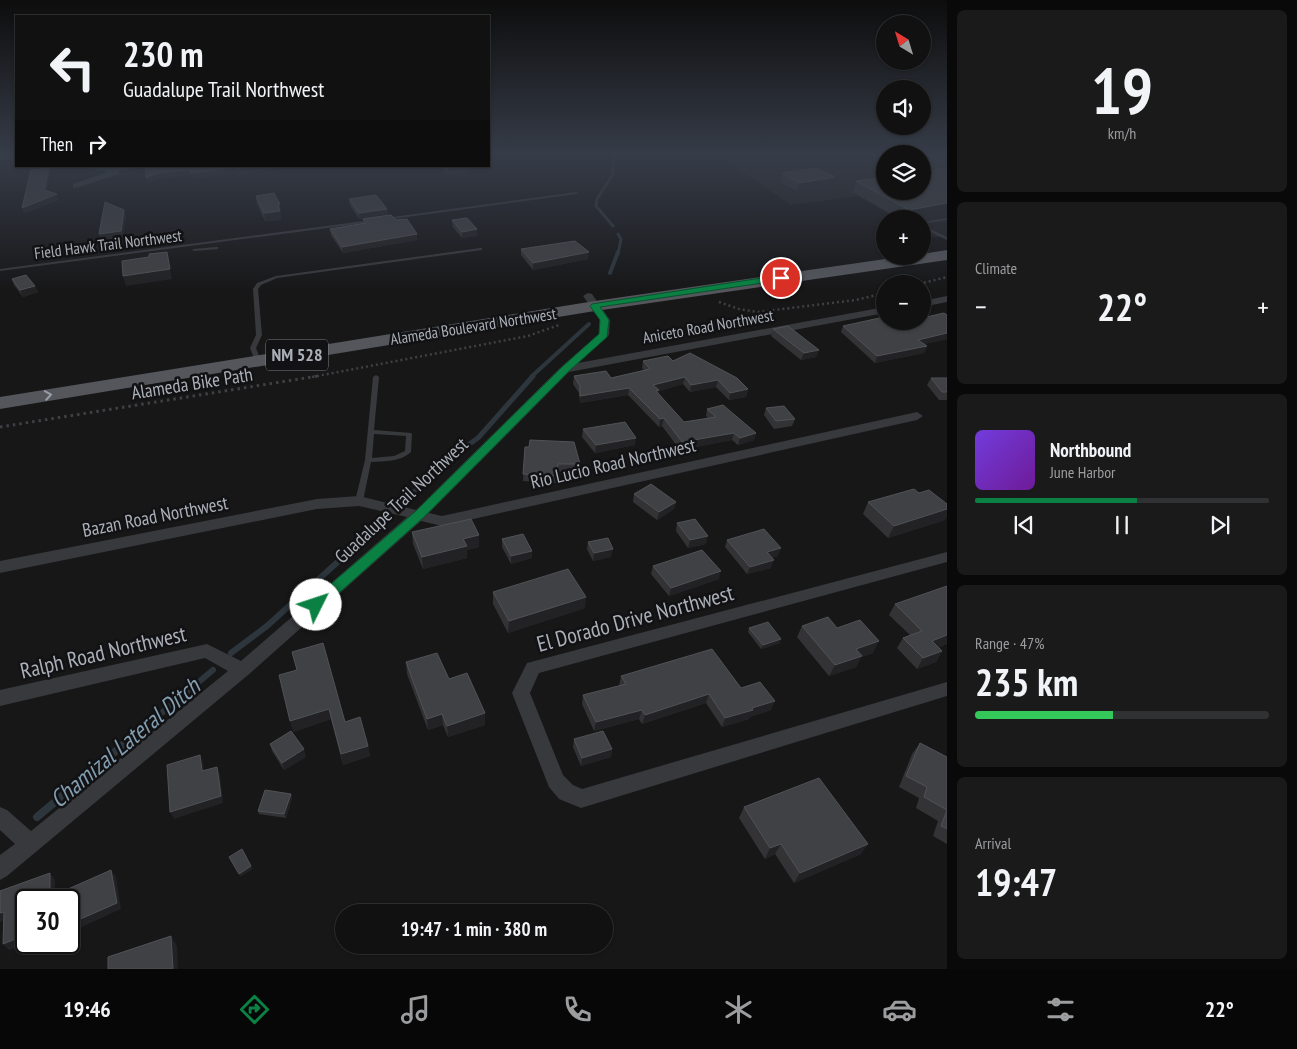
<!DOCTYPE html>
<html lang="en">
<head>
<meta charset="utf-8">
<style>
  :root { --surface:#111112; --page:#1a1a1b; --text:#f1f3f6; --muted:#9c9d9f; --line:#303132; --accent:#0b8043 }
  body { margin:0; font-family:"PT Sans Narrow",sans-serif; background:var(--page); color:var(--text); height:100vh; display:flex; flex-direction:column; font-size:19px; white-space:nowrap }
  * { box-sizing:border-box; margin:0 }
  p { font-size:16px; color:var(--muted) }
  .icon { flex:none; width:28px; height:28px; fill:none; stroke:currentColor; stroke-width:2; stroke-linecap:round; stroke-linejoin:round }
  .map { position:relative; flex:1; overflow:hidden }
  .drawer { display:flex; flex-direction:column; gap:10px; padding:10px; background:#09090a; width:350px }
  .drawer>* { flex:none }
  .top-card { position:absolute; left:15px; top:15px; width:475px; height:152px; border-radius:0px; box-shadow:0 1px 4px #0004,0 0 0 1px var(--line); background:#111112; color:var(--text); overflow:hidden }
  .needle { width:32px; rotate:322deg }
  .tools { position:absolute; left:876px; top:15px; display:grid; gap:10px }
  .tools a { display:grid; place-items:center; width:55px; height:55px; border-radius:50%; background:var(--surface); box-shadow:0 1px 4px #0004,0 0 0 1px var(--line); font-size:25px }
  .speed { position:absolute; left:15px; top:889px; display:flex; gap:10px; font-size:25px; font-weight:700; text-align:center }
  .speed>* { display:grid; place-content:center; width:65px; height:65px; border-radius:50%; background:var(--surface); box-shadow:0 1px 4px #0004,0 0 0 1px var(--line); line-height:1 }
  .speed .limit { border:2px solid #111; border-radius:8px; background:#fff; color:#111 }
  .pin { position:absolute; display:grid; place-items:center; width:42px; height:42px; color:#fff; margin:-21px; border:2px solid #fff; border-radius:50%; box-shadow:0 1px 5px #0007 }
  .me { position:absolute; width:55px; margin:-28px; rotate:49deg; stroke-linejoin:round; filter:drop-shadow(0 0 4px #0008) }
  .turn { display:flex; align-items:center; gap:18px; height:105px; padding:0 25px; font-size:22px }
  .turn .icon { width:65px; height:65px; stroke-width:2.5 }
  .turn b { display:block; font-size:35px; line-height:42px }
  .then { display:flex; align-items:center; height:48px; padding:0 25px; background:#0003; gap:10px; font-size:19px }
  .big { font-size:38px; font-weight:800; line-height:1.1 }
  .drawer .tile { flex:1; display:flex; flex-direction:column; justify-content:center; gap:8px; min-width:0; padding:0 18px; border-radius:8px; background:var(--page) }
  .drawer .dial { align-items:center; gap:0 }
  .dial b { font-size:65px; line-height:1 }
  .song { display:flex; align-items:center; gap:15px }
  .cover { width:60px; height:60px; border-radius:8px; background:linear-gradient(135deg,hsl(260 70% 55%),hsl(280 70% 35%)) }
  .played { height:5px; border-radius:2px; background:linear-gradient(90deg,var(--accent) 55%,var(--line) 55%) }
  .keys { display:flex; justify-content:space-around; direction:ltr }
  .heat { display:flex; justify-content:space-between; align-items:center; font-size:28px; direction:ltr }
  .charge { height:8px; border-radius:4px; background:linear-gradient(90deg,#34c759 47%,var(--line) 0) }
  .trip { position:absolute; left:335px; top:904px; width:278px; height:50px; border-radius:25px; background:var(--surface); box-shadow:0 1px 4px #0004,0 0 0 1px var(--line); font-weight:800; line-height:50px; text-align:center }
  .tabs { display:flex; height:80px; justify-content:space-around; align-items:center; background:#070707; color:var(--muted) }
  .tabs .icon { width:35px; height:35px }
  .tabs .on { color:var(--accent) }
  .tabs b { font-size:22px; color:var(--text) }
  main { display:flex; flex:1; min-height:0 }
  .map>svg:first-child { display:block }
  .built { fill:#232325 }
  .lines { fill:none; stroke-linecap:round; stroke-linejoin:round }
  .stream-far4 { stroke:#2d363c; stroke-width:3 }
  .stream-far3 { stroke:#2d363c; stroke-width:4 }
  .stream-far2 { stroke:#2d363c; stroke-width:5 }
  .stream-far1 { stroke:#2d363c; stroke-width:6 }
  .stream { stroke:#2d363c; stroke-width:8 }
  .path-far1 { stroke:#3e4044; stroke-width:2.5; stroke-dasharray:2 3; stroke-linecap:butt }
  .path { stroke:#3e4044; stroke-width:3; stroke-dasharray:2.5 4; stroke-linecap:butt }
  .lane { fill:#38393d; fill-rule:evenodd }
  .street { fill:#38393d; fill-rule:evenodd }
  .primary { fill:#54565c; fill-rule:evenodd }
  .wall { fill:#333336 }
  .shaded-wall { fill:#222224 }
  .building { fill:#404144; stroke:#505256 }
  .oneway { stroke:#999da6 }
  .route { fill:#0b8043; stroke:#07532c }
  .labels { text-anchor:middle; stroke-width:5; stroke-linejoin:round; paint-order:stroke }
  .far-street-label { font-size:16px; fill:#aaafb8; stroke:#121214 }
  .shield { fill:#121214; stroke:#7c8087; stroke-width:1 }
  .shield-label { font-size:18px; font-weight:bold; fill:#aaafb8 }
  .street-label { font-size:19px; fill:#aaafb8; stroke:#121214 }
  .near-street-label { font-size:22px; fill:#aaafb8; stroke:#121214 }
  .near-water-label { font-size:24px; font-style:italic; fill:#839eb0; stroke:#121214 }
</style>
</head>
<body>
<main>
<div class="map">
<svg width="947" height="969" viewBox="0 0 947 969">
  <rect width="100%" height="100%" fill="#171718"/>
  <polygon class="built" points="750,155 885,155 885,191 922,191 923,155 947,155 947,236 923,239 922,219 898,219 858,196 791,205 722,158"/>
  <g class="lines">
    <g class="stream-far4">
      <polyline points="613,226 596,206 597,199 612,176 615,155"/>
      <polyline points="618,234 621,239 618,254"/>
    </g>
    <g class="stream-far3">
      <polyline points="610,273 618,252"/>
      <polyline points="531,377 589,324"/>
    </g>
    <g class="stream-far2">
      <polyline points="404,501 454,455 478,438 533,376"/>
      <polyline points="372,531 388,517"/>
    </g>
    <g class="stream-far1">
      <polyline points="231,653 267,626 373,530"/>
      <polyline points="146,726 213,670"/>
    </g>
    <polyline class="stream" points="37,817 148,724"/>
    <g class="path-far1">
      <polyline points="919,284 947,277"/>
      <polyline points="719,302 739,309 758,312 856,300 885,293"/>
      <polyline points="312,377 528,336 559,325"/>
    </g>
    <polyline class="path" points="0,427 318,376"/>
    <g class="lane">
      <polygon points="576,192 578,193 577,194 385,220 383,219 385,218"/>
      <polygon points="947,218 947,220 922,224 922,222"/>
      <polygon points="371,220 373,220 373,222 0,271 0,269"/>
      <polygon points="922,225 947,237 947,240 922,228"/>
      <polygon points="216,247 218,247 218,249 194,251 192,250 194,249"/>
      <polygon points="480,248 482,248 482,250 277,278 261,285 258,289 262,335 256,348 261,361 258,363 255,361 250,348 256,335 253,289 257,283 276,276"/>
      <path d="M376,375L379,377L374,430L411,433L412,434L411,452C400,462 385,461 371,462L363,501L359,503L355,501L365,460L373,377ZM374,434L406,436L405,451L394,456L372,458Z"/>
    </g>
    <g class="street">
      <polygon points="16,155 16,159 0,161 0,157"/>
      <polygon points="77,166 149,166 119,171 119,174 76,188 73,188 73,184 108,172"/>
      <polygon points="588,293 592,294 610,320 609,335 578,363 885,307 885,313 569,372 429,513 442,516 917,412 923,416 917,420 442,526 421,521 248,675 7,876 0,880 0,855 15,844 0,830 0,807 7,810 31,831 228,671 205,658 0,706 0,690 207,644 241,661 407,517 359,506 317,509 0,573 0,561 317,499 359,496 416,510 561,367 599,334 600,320 583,296"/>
      <polygon points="947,296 947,302 922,307 922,301"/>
      <polygon points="947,552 947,562 539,673 530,693 563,775 573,785 582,789 947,682 947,696 581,808 559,799 549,787 512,693 527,663"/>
    </g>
    <polygon class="primary" points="947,250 947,260 595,311 0,409 0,397 595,301 906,256 922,256 922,254"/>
  </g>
  <g class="wall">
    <polygon points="922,155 947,155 947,213 919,219 900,219 853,192 856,181 927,171 922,169"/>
    <polygon points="441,166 468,166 468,172 447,174"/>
    <polygon points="782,173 832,186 797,191 780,182"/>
    <polygon points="256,196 281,213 280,213 281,220 265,221 257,204"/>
    <polygon points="349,199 387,209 388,215 417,234 417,240 343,253 331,235 330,229 363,223 363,219 359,219 350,205"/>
    <polygon points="452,220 477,236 462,238 453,227"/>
    <polygon points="521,249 588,259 533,270 521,255"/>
    <polygon points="12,279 35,286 38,292 23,297 14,285"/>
    <polygon points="893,324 947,339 924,344 927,346 924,353 875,363 841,332 843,326"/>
    <polygon points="773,329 819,350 816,357 801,360 771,336"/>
    <polygon points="643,361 673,361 748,389 746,397 729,400 716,387 690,392 683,384 659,391 658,393 684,422 708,418 706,416 707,409 756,433 754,440 738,445 732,440 680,450 662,426 659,427 628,395 580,403 579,393 573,384 574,376 611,378 644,370 642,368"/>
    <polygon points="931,378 947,378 947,400 939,400 927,385"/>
    <polygon points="766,408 795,419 792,426 774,429 764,415"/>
    <polygon points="583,429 635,445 595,453 582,437"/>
    <polygon points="525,447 580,464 579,471 557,472 557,483 523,481"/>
    <polygon points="919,493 945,520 888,538 863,514 868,502"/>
    <polygon points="634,494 676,502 674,509 657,520 633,502"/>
    <polygon points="677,523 706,544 688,548 676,531"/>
    <polygon points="412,532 479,547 467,550 467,558 423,569 413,544"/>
    <polygon points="502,539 532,551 532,558 511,564 502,547"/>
    <polygon points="727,540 778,556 772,558 771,568 747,574 725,547"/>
    <polygon points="588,542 611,557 593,561 587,549"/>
    <polygon points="653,566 719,579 669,596 651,574"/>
    <polygon points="493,592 585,608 508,633 493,604"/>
    <polygon points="895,604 947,644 939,647 942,651 936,662 917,669 897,648 903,638 910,635 889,615"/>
    <polygon points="802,626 837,628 873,653 861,657 856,667 829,676 797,637"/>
    <polygon points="749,628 780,643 761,649 748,632"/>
    <polygon points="292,652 345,722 368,746 370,756 343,765 331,719 293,732 297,670"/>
    <polygon points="406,662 449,679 485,713 485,725 448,737 443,725 428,730 407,674"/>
    <polygon points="621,676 741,688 771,710 750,717 749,719 722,727 706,703 642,724 639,719 594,731 582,704 583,695 619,686"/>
    <polygon points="574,739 612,749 611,757 581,766 573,747"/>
    <polygon points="920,743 947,757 947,844 933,836 938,821 916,808 919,798 899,787 912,754"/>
    <polygon points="270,744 306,757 284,770 272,751"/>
    <polygon points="291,794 292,798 286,818 259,814 258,811"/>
    <polygon points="744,807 861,854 794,883 775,854 765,859 739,818"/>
  </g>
  <g class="shaded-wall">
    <polygon points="252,166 287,166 237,175 235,169"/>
    <polygon points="468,166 468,172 447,174 447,168"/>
    <polygon points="235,167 236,173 192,179 191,173"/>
    <polygon points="49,168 50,174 46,196 44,190"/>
    <polygon points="190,170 191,175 158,179 148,183 146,178 157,173"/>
    <polygon points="835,177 832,186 797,191 799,183"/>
    <polygon points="57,194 59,200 24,214 22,208"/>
    <polygon points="947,203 947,213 919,219 906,219 909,210"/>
    <polygon points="280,204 281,220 265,221 264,213 278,205"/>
    <polygon points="387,209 388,215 359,219 359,213"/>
    <polygon points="124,210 126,216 123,238 101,240 99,234"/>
    <polygon points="477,229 477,236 462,238 462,232"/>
    <polygon points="417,234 417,240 343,253 342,247"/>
    <polygon points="167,252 172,279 126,286 123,276"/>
    <polygon points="589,252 588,259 533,270 533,263"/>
    <polygon points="35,286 38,292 23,297 20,290"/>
    <polygon points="947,333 947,339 915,346 918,340"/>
    <polygon points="927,346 924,353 875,363 877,356"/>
    <polygon points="819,350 816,357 801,360 804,353"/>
    <polygon points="685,377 683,384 659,391 657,398 653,385"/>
    <polygon points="718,380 716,387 690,392 691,385"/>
    <polygon points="629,388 628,395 580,403 580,396"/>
    <polygon points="748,389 746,397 729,400 730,393"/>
    <polygon points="664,418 662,426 659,427 660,419"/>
    <polygon points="734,433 732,440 680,450 682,442"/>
    <polygon points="756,433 754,440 738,445 740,438"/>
    <polygon points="636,438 635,445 595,453 596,445"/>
    <polygon points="676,502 674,509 657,520 659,512"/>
    <polygon points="947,509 947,517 945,520 888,538 894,526"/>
    <polygon points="479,535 479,547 467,550 467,558 423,569 422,557 463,539"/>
    <polygon points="708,536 706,544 688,548 690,540"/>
    <polygon points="781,548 778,556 764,560 767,552"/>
    <polygon points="613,549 611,557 593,561 594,553"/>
    <polygon points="532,551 532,558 511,564 511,556"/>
    <polygon points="774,560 771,568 747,574 750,567"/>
    <polygon points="721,571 719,579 669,596 671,588"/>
    <polygon points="586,597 585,608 508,633 509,621"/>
    <polygon points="947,635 947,644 926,652 932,641"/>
    <polygon points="781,639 780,643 761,649 763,645"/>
    <polygon points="879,641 873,653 861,657 856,667 829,676 835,665 856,649"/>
    <polygon points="942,651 936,662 917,669 923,658"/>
    <polygon points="709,694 706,703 642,724 645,715"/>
    <polygon points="775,701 771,710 750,717 749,719 722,727 725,718 752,708"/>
    <polygon points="329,709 331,719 293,732 290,721"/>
    <polygon points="642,710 639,719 594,731 596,722"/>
    <polygon points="485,713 485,725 448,737 447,726"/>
    <polygon points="442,714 443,725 428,730 427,719"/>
    <polygon points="368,746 370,756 343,765 341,754"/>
    <polygon points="304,749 306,757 284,770 282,763"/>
    <polygon points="612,749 611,757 581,766 582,758"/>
    <polygon points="200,755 203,763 205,778 202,771"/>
    <polygon points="217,767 220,774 223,803 174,819 170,812"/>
    <polygon points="291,794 292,798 286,818 284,814"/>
    <polygon points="781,844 775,854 765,859 770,848"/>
    <polygon points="868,844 861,854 794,883 800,873"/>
    <polygon points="251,866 253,869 240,877 239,874"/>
    <polygon points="111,870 116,877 121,909 73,931 70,928 69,928 69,923"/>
    <polygon points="50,873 55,880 55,900 50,897"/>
    <polygon points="4,912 10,918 0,922 0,913"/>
    <polygon points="26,935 26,942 31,942 9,950 3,944"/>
    <polygon points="171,936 177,946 178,969 173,969"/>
  </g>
  <g class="building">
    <polygon points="922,155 947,155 947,168 922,157"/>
    <polygon points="145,166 252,166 235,169 235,167 191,173 190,170 157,173 146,178"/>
    <polygon points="445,166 465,166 447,168"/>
    <polygon points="49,168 44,190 57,194 22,208 31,170"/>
    <polygon points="817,168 835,177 799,183 782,173"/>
    <polygon points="947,168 947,203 909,210 856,181 885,177 885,191 922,191 922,172"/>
    <polygon points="274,193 280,204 278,205 280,211 264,213 256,196"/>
    <polygon points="376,195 387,209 359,213 349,199"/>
    <polygon points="105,202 124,210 121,231 99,234"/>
    <polygon points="391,215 396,220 407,219 417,234 342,247 330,229 366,223 363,219"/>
    <polygon points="467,218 477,229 462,232 452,220"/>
    <polygon points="575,241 589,252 533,263 521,249"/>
    <polygon points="167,252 170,269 123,276 122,261 149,257 149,254"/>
    <polygon points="26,275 35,286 20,290 12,279"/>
    <polygon points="944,313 947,315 947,333 918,340 927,346 877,356 843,326 884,317 885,318 885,321 890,321 893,324 904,321 922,321 922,318"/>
    <polygon points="788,326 819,350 804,353 773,329"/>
    <polygon points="690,353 737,378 748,389 730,393 718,380 691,385 685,377 653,385 659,390 656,391 684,422 716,417 707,409 723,405 756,433 740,438 734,433 682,442 664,418 660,419 629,388 580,396 580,386 574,376 606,371 611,378 650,369 643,361 668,356 673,361"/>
    <polygon points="931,378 947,378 947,392 942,392"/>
    <polygon points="784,406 795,419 776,421 766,408"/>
    <polygon points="625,422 636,438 596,445 583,429"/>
    <polygon points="530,440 574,442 580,464 558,464 557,476 523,474 525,447 529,447"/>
    <polygon points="651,484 676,502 659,512 634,494"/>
    <polygon points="914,489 919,493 929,490 947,504 947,509 894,526 868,502"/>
    <polygon points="471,519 479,535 463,539 467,546 422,557 412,532"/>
    <polygon points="695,519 708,536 690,540 677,523"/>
    <polygon points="764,529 781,548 767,552 774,560 750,567 727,540"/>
    <polygon points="523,534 532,551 511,556 502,539"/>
    <polygon points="608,538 613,549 594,553 588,542"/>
    <polygon points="702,550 721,571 671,588 653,566"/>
    <polygon points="568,569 586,597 509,621 493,592"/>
    <polygon points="947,586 947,635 932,641 942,651 923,658 903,638 922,631 895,604"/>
    <polygon points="828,617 837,628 860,620 879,641 856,649 862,656 835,665 802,626"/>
    <polygon points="768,622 781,639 763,645 749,628"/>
    <polygon points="323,643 345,722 360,717 368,746 341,754 329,709 290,721 279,675 297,670 292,652"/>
    <polygon points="712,649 741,688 760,682 775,701 752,708 753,710 725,718 709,694 645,715 642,710 596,722 583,695 626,684 621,676"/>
    <polygon points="437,653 449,679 467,673 485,713 447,726 442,714 427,719 406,662"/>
    <polygon points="291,731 304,749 282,763 270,744"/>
    <polygon points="603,731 612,749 582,758 574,739"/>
    <polygon points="920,743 947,757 947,829 941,826 947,810 924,797 927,787 906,776"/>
    <polygon points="200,755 202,771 217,767 221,796 170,812 167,765"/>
    <polygon points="819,778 868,844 800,873 781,844 770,848 744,807"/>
    <polygon points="265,790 291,794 284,814 258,811"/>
    <polygon points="242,849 251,866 239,874 229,857"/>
    <polygon points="111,870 117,903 69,924 69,900 26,900 26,935 3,944 4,912 0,913 0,891 50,873 50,897"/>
    <polygon points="171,936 173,969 108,969 108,957"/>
  </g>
  <defs><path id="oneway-chevron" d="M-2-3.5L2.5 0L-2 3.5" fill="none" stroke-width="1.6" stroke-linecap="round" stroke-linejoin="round" transform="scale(1.25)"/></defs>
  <use class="oneway" href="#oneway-chevron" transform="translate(48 395) rotate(-9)"/>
  <linearGradient id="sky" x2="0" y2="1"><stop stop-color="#0d0d0d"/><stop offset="0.53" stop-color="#363c48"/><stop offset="1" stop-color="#363c48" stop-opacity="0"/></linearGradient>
  <rect width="947" height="291" fill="url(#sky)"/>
  <polygon class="route" points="781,275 783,276 783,280 600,307 609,320 607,337 569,371 424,517 321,609 311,609 309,605 311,601 416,511 562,367 599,334 600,320 590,306 592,304"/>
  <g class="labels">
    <g class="far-street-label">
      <text transform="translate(108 244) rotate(-7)" y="6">Field Hawk Trail Northwest</text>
      <text transform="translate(473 326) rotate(-9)" y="6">Alameda Boulevard Northwest</text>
      <text transform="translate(708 326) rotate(-10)" y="6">Aniceto Road Northwest</text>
    </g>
    <rect class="shield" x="266" y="339.5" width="62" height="31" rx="4"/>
    <g class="shield-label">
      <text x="297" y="361">NM 528</text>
    </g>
    <g class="street-label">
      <text transform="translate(192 383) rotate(-9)" y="7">Alameda Bike Path</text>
      <text transform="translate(613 463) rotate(-13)" y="7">Rio Lucio Road Northwest</text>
      <text transform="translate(401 500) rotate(-43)" y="7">Guadalupe Trail Northwest</text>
      <text transform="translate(155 516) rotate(-11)" y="7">Bazan Road Northwest</text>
    </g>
    <g class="near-street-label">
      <text transform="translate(635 618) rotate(-15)" y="8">El Dorado Drive Northwest</text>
      <text transform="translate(103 652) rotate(-13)" y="8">Ralph Road Northwest</text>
    </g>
    <g class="near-water-label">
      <text transform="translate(125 743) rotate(-40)" y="8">Chamizal Lateral Ditch</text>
    </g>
  </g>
</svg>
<div class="tools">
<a><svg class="needle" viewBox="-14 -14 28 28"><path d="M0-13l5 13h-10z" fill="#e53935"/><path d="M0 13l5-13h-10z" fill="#9c9d9f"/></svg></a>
<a><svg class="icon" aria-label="sound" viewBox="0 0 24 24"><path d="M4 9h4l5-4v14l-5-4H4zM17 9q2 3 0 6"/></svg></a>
<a><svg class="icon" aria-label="layers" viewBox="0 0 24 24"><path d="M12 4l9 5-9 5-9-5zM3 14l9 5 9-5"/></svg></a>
<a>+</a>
<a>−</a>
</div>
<div class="speed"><div class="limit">30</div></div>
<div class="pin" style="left:781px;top:278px;background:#d93025"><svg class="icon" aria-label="arrive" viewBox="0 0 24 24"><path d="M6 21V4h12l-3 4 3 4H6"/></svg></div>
<svg class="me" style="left:316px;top:605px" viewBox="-20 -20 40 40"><circle r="19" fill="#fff"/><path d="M0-13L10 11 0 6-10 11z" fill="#0b8043"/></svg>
<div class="trip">19:47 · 1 min · 380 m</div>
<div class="top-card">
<div class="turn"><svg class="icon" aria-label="left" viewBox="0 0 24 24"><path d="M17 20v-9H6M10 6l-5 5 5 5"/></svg><div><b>230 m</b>Guadalupe Trail Northwest</div></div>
<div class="then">Then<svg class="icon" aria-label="right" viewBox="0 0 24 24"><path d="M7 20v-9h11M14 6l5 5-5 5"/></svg></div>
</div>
</div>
<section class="drawer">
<div class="tile dial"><b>19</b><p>km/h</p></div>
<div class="tile"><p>Climate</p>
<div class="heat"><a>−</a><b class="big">22°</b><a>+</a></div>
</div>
<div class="tile">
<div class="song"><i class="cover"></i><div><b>Northbound</b><p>June Harbor</p></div></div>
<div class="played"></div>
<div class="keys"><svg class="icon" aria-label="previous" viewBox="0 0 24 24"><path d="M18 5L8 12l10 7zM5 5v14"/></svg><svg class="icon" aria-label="pause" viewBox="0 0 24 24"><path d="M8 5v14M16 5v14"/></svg><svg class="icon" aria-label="next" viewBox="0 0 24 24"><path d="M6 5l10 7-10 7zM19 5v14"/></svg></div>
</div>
<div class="tile"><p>Range · 47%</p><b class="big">235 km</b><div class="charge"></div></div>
<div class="tile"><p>Arrival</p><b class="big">19:47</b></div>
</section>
</main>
<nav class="tabs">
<b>19:46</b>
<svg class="icon on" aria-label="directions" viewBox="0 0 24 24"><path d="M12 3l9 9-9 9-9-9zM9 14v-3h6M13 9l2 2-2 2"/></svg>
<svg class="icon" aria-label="music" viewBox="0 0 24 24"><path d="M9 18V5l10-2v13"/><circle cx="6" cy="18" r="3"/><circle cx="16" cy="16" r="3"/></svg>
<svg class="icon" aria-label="phone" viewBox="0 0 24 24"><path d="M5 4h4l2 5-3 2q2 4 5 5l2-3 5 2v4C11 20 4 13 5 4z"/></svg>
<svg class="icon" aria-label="climate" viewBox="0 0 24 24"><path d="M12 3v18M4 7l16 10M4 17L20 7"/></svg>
<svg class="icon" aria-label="car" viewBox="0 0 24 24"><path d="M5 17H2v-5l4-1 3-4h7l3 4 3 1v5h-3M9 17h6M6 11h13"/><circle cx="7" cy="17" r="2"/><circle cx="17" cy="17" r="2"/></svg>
<svg class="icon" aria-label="filters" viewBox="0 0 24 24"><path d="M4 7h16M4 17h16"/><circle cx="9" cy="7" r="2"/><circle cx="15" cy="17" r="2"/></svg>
<b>22°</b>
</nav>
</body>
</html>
